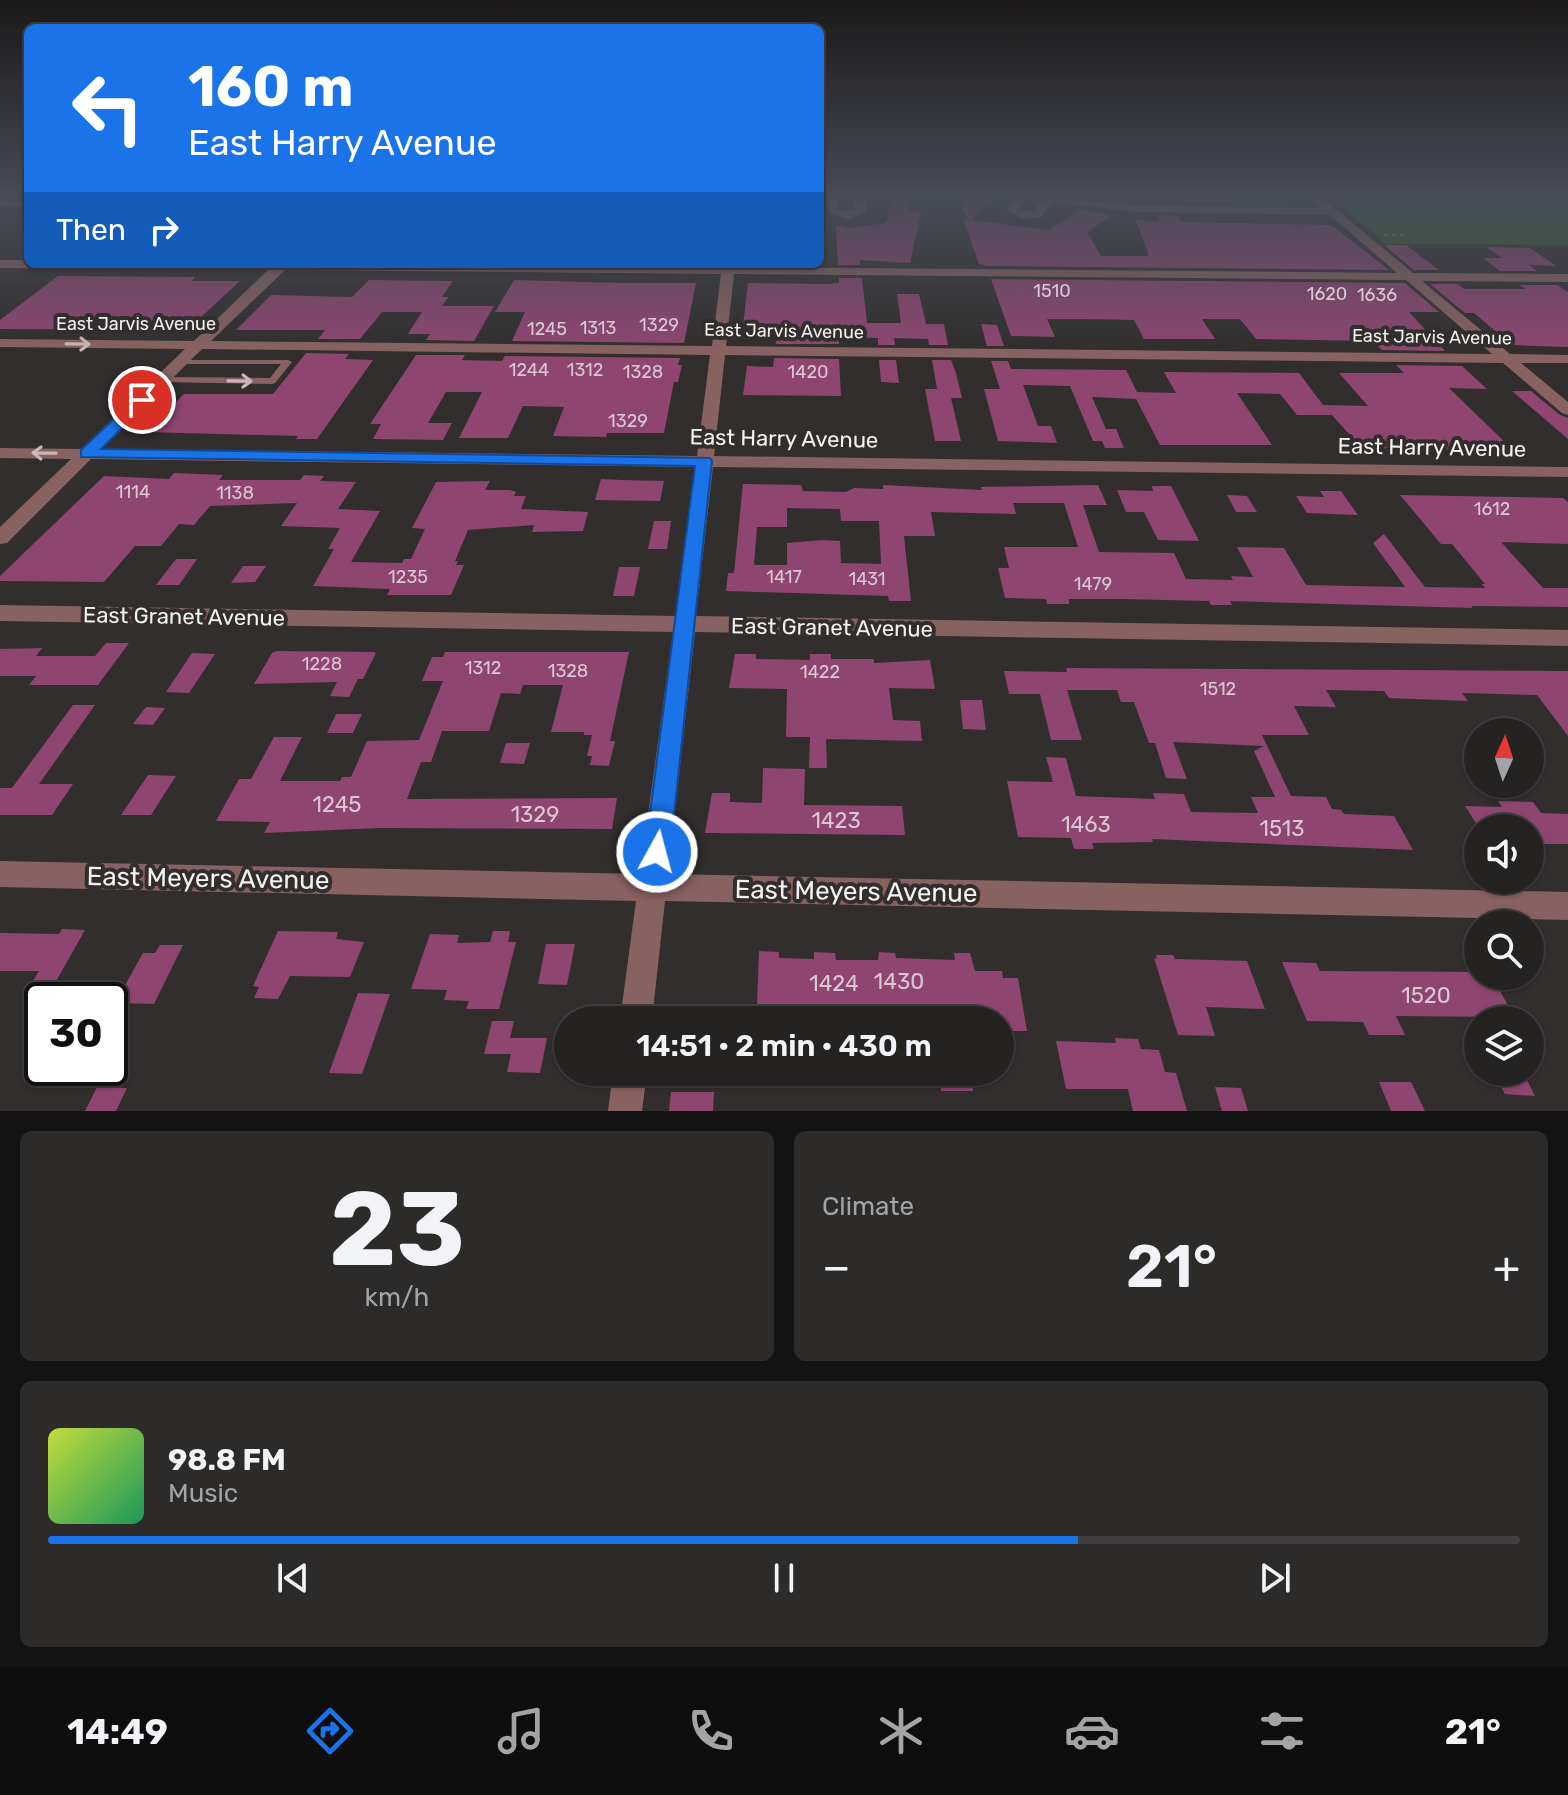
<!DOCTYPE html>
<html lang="en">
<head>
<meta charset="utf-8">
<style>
  :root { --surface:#252222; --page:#2d2a2a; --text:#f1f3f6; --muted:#a3a4a5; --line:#423f40; --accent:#1a73e8 }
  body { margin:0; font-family:Rubik,sans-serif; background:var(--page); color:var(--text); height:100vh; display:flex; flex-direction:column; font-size:30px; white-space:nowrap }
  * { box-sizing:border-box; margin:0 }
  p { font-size:26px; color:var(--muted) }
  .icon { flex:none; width:44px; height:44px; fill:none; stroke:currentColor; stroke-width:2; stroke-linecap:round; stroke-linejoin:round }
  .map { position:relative; height:1111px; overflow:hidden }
  .side { display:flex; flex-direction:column; gap:20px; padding:20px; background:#141313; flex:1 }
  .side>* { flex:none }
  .banner { position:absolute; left:24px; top:24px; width:800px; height:244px; border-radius:12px; box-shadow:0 2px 6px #0004,0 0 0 2px var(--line); background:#1a73e8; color:#fff; overflow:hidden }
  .needle { width:52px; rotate:3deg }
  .controls { position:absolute; left:1464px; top:718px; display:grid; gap:16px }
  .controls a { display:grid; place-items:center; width:80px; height:80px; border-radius:50%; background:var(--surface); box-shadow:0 2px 6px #0004,0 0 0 2px var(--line); font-size:40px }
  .speed { position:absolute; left:24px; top:982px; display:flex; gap:16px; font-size:40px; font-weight:700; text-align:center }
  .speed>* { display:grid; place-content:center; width:104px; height:104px; border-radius:50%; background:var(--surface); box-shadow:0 2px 6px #0004,0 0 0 2px var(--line); line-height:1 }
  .speed .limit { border:4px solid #111; border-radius:12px; background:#fff; color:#111 }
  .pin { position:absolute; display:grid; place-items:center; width:68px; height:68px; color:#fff; margin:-34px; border:4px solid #fff; border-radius:50%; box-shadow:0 2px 8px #0007 }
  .me { position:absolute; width:88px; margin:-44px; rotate:7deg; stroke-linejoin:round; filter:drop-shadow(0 0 6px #0008) }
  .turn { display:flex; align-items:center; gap:28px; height:168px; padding:0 32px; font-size:36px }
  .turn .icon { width:104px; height:104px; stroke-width:2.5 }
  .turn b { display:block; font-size:56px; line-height:68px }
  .then { display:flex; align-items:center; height:76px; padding:0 32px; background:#0003; gap:16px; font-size:30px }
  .big { font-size:60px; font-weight:600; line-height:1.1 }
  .side .widget { flex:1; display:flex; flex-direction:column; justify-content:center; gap:12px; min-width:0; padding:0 28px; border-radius:12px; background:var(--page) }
  .side .dial { align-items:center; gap:0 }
  .dial b { font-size:104px; line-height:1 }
  .song { display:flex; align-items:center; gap:24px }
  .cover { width:96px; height:96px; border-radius:12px; background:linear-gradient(135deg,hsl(70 70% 55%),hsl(150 70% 35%)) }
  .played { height:8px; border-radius:4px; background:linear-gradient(90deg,var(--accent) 70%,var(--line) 70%) }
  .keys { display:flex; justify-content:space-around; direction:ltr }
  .heat { display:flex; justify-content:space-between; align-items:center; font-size:44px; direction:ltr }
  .side .tiles { flex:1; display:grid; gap:20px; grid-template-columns:1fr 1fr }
  .widget:last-child { grid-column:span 2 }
  .trip { position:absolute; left:554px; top:1006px; width:460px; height:80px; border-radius:40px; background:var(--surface); box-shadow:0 2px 6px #0004,0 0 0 2px var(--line); font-weight:600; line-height:80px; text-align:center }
  .tab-bar { display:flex; height:128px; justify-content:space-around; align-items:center; background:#0f0e0e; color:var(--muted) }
  .tab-bar .icon { width:56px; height:56px }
  .tab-bar .current { color:var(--accent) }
  .tab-bar b { font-size:36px; color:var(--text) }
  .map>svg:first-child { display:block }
  .green { fill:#2d6027 }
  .building { fill:#8e4671; fill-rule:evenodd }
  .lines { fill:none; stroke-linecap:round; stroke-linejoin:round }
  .path { stroke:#838180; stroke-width:2; stroke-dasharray:4 4; stroke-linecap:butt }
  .service { fill:#886261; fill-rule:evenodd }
  .minor { fill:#886261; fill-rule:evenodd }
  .oneway { stroke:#c9b8b7 }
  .route { fill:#1a73e8; stroke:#114b97; stroke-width:2 }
  .labels { text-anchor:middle; stroke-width:8; stroke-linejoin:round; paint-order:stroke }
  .number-label { font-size:18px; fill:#dac7d1 }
  .far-street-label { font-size:18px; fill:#f4f2f1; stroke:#312e2d }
  .street-label { font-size:22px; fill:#f4f2f1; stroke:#312e2d }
  .near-number-label { font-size:22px; fill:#dac7d1 }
  .near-street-label { font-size:26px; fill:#f4f2f1; stroke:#312e2d }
</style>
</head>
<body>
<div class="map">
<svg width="1568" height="1111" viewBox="0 0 1568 1111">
  <rect width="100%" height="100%" fill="#312e2d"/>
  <polygon class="green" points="1340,206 1568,207 1568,245 1386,244"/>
  <g class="building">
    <polygon points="891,196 910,196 909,211 921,212 910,263 860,260 860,265 838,265 836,225 850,228 887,223"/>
    <polygon points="969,196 992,196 972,220 1048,230 1083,209 1111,216 1087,232 1101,256 1149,256 1136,220 1160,222 1158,215 1178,216 1181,222 1331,225 1389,270 987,266 979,264 963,219 968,219 961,205"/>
    <polygon points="1384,245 1406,245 1439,270 1414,270"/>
    <polygon points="1486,247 1530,248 1556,266 1529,265 1537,271 1500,271 1483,258 1502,258"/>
    <polygon points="58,276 195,277 192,281 240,281 187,330 0,329 0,320"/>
    <polygon points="839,278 862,278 867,323 901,323 897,294 919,294 926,324 944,324 948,345 929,345 928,339 894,338 895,345 878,345 878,338 838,337 839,344 776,344 777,335 742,334 748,283 827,284 839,283"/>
    <polygon points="991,279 1405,283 1439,312 1409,312 1445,351 1382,350 1373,341 1256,339 1240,319 1202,319 1215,339 1144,339 1134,320 1084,319 1047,319 1055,337 1011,336"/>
    <polygon points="369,280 453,281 442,297 448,297 442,306 494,306 474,341 426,340 430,334 408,334 422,312 382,312 360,339 318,339 325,330 236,330 271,295 352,297"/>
    <polygon points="514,280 623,283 696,283 684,343 512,341 525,312 495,312"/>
    <polygon points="1430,284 1458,284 1464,289 1526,289 1520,285 1557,285 1568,292 1568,347 1512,345 1474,313 1465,313"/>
    <polygon points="981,324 997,325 1004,346 987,346"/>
    <polygon points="306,353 349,354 345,359 373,360 317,439 296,439 298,436 145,432 184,394 273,394"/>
    <polygon points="416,355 465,355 462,360 502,361 505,356 680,358 678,365 682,365 678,382 674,382 664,433 607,433 606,437 553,436 564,407 523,406 508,438 459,438 482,392 446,392 428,423 452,423 443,440 373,439 381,424 370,424"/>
    <polygon points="774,358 839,359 841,396 743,395 747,366 773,367"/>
    <polygon points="879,360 896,360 899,383 881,382"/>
    <polygon points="932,360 951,360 956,373 962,398 951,398 961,441 935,441 925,389 937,389"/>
    <polygon points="991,361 1008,361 1011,369 1126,370 1137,392 1176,393 1164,372 1299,373 1323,405 1368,406 1339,373 1404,373 1396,365 1462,366 1487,389 1449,388 1514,451 1362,448 1329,412 1331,415 1297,415 1280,394 1237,393 1272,445 1160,445 1136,399 1092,397 1106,429 1116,429 1124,448 1105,448 1102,441 1093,441 1070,386 1023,385 1038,426 1051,426 1057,443 998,441 984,389 1000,389"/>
    <polygon points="1512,391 1531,391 1560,415 1568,418 1568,439"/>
    <polygon points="174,473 223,475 219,480 300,480 304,475 324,476 320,481 356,482 338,509 380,511 351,562 402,563 404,559 411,559 425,529 412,528 436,482 490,481 485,490 510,490 516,492 514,496 526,496 521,509 588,512 583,531 532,532 534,525 468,530 455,561 458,561 456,565 464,565 451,595 387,595 390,589 313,586 334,549 328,549 340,528 281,526 297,503 210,506 194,525 179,524 161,546 135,546 104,582 0,581 0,576 104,476 169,479"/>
    <polygon points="601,479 622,480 664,481 660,501 595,500"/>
    <path d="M743,484L801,485L803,491L846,492L854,488L883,489V485L982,490L981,487L1098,485L1107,505H1083L1099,552L1174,553L1186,579L1233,580L1231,576L1253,577L1237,547L1284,548L1306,585L1352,586L1405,587L1373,543L1384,534L1425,587L1485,588L1482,584H1485L1452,544H1441L1400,495L1563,498L1568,502V544L1501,542L1543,588H1568V607L1471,606L1473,608L1230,601L1232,605H1211L1209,601L1124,599H1069V604H1047L1046,599L1005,598L998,568H1009L1004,547H1078L1064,503H1013L1016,514L931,512L935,536H904L911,601H889L888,596L726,591L728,573H734ZM787,508L840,509L841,521H879L881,564L841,563L840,541L823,540L787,543V565H754L757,527H787Z"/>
    <polygon points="1152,486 1171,486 1199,541 1158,540 1144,512 1126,512 1117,490 1153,491"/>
    <polygon points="1320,491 1341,491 1358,515 1307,513 1296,496 1324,497"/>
    <polygon points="1227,495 1247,496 1257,512 1236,512"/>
    <polygon points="654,521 671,521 667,549 648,549"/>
    <polygon points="176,559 197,559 179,585 156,585"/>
    <polygon points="243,566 266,566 255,582 231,583"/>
    <polygon points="619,567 640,567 634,596 613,596"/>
    <polygon points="106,643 129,643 98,685 29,685 36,676 0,676 0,649 42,648 36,656 95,656"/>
    <polygon points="277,651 374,652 376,653 363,679 358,679 349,697 330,696 337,682 254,684 272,653"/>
    <polygon points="445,652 629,652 610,741 615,741 609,766 590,765 592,756 587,756 592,735 584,735 584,732 551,732 563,685 523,685 520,694 501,693 489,731 442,731 431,762 421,762 407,799 617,798 612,829 380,828 264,833 270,822 216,821 239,779 251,779 274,737 302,737 280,781 340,781 342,777 351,777 367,741 419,740 443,681 422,681 432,657 443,657"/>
    <polygon points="192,653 215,654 189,693 166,692"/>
    <polygon points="735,654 756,654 756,659 810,660 810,654 831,654 831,659 874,659 874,663 930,660 935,689 889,688 893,720 920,721 922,741 826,739 827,768 809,768 810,737 786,737 787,689 729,688"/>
    <polygon points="1066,668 1568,671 1568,736 1537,695 1462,693 1468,701 1389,698 1384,691 1326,690 1336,707 1294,706 1309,735 1262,735 1291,796 1326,797 1332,809 1341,810 1344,814 1394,816 1413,850 1152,839 1153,842 1092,843 1094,849 1074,849 1071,838 1018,837 1007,781 1053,782 1046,757 1066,758 1076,796 1155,799 1153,793 1184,794 1191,812 1258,813 1251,797 1275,797 1254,751 1264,746 1173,742 1187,779 1166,778 1155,743 1149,743 1134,702 1121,702 1117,690 1067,690 1082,740 1051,740 1040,694 1009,694 1004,671 1067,672"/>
    <polygon points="960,700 982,700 986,730 963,729"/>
    <polygon points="73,705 95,705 39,784 73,784 52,815 0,815 0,788 12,788"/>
    <polygon points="146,707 165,708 153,725 133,724"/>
    <polygon points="336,714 362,714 353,733 327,733"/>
    <polygon points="506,743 530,743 524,764 500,763"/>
    <polygon points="763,768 805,769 804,805 902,806 905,835 705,833 712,793 730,793 730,802 762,803"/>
    <polygon points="148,775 176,776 151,815 121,815"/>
    <polygon points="1498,801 1533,802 1541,813 1568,814 1568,844 1530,844 1530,828 1479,828 1465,806 1502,807"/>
    <polygon points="62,929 85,930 46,999 22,999 39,971 0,971 0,933 59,934"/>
    <polygon points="278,931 338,932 336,939 364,942 350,977 290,976 278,999 254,998 259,987 253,986"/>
    <polygon points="493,931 510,931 508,942 516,942 499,1009 466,1009 469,1001 444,1000 447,990 411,989 430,934 459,935 457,943 490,942"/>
    <polygon points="546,944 575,944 567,985 538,984"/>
    <polygon points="160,945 183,945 154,1004 115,1003 143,953 155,953"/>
    <polygon points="759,951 779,952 779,958 814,959 814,952 835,953 836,960 878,960 879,952 895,953 896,958 955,960 954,953 970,953 975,971 1002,971 1003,978 1018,978 1027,1031 1000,1031 1000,1020 960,1020 958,1004 757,1004"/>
    <polygon points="1156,955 1173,955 1175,959 1247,961 1265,1009 1206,1007 1215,1036 1178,1035 1154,958 1157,959"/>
    <polygon points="1282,962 1316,963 1320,971 1478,972 1478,976 1491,976 1515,1017 1396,1016 1405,1035 1369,1035 1363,1022 1307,1021"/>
    <polygon points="358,993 390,994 362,1074 329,1073"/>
    <polygon points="492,1021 514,1021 510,1038 547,1038 540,1073 507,1072 511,1054 484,1054"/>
    <polygon points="1115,1038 1138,1039 1141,1049 1159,1050 1165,1072 1176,1073 1187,1111 1133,1111 1128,1089 1066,1089 1056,1041 1116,1043"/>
    <polygon points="939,1072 971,1072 973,1091 941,1091"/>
    <polygon points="1493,1072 1523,1072 1535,1096 1505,1094"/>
    <polygon points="1379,1082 1411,1082 1425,1111 1391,1111"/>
    <polygon points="97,1087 127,1088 116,1111 85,1111"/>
    <polygon points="1215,1087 1241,1088 1248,1111 1222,1111"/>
    <polygon points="671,1092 714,1092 713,1111 669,1111"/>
  </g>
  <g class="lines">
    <polyline class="path" points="1384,235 1404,235"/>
    <polygon class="service" points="178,360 288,360 292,362 275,383 272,384 159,382 159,378 162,377 270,378 281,364 178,364"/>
    <g class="minor">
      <polygon points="827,196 837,196 839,210 855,210 854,196 864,196 867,212 850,219 830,214"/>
      <path d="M1016,196H1026L1019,209L1034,212L1042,200L1027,196H1055L1138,206L1322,208L1309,196H1320L1413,273L1568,274V282L1422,281L1510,354L1568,355V363H1521L1568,402V415L1562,413L1503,363L725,355L714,456L1568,467V477L713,467L696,616L1568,630V646L695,632L668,874L1568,892V920L665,901L652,1020H620L636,901L0,887V861L640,874L673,632L0,621V605L675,616L695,467L91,459L7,543L0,544V527L71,459L0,458V448L81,449L185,349L0,347V339L194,341L268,270L0,268V260H28V264L722,266L735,264V267L1397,273L1330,215L1138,212L1052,202L1041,217L1023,219L1007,210ZM285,270L721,274L712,346L211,341ZM734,274L1406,280L1492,354L726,346ZM202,349L710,355L697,456L101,449Z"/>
      <polygon points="0,200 28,201 28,207 0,206"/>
      <polygon points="613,1072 647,1072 642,1111 608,1111"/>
    </g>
  </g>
  <defs><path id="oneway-shaft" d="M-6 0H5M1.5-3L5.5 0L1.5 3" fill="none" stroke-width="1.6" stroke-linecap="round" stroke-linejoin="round" transform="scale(2)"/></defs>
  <g class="oneway">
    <use href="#oneway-shaft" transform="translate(78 344) rotate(1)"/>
    <use href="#oneway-shaft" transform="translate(240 381) rotate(1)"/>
    <use href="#oneway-shaft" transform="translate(44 453) rotate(-179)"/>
  </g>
  <linearGradient id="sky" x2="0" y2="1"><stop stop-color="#1b1919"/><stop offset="0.56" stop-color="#484c57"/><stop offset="1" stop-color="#484c57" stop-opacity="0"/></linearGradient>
  <rect width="1568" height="351" fill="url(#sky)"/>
  <polygon class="route" points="142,395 147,397 147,403 101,449 710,458 712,461 670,852 666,860 657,863 648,860 645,852 695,466 81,457 81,450 137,397"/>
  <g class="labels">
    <g class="number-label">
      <text x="1052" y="297">1510</text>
      <text x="1327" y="300">1620</text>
      <text x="1377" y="301">1636</text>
      <text x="659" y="331">1329</text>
      <text x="598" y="334">1313</text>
      <text x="547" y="335">1245</text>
      <text x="529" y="376">1244</text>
      <text x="585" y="376">1312</text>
      <text x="643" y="378">1328</text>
      <text x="808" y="378">1420</text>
      <text x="628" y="427">1329</text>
      <text x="133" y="498">1114</text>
      <text x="235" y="499">1138</text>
      <text x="1492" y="515">1612</text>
      <text x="408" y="583">1235</text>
      <text x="784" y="583">1417</text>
      <text x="867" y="585">1431</text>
      <text x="1093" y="590">1479</text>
      <text x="322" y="670">1228</text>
      <text x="483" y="674">1312</text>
      <text x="568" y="677">1328</text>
      <text x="820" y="678">1422</text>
      <text x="1218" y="695">1512</text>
    </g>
    <g class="far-street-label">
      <text x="136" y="330">East Jarvis Avenue</text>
      <text transform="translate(784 331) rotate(1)" y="6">East Jarvis Avenue</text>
      <text transform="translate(1432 337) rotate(1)" y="6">East Jarvis Avenue</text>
    </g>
    <g class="street-label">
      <text transform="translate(784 438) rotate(1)" y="8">East Harry Avenue</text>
      <text transform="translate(1432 447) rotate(1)" y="8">East Harry Avenue</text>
      <text transform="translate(184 616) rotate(1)" y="8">East Granet Avenue</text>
      <text transform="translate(832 627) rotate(1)" y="8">East Granet Avenue</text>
    </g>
    <g class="near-number-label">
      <text x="337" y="812">1245</text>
      <text x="535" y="822">1329</text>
      <text x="836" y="828">1423</text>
      <text x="1086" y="832">1463</text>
      <text x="1282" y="836">1513</text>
      <text x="899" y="989">1430</text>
      <text x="834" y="991">1424</text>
      <text x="1426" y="1003">1520</text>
    </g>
    <g class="near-street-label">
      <text transform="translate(208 878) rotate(1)" y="9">East Meyers Avenue</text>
      <text transform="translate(856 891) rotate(1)" y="9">East Meyers Avenue</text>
    </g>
  </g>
</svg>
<div class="controls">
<a><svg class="needle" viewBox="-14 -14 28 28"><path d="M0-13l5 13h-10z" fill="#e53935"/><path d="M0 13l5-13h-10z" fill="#a3a4a5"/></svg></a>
<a><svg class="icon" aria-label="sound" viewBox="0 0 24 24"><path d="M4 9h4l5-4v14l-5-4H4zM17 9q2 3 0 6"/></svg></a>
<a><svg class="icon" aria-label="search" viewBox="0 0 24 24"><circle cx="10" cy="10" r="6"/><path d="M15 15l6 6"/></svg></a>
<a><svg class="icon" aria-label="layers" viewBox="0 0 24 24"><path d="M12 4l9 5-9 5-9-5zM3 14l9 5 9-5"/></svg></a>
</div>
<div class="speed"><div class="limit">30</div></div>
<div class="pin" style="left:142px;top:400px;background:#d93025"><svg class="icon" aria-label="arrive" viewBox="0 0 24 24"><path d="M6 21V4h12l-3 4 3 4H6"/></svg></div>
<svg class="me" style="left:657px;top:852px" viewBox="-20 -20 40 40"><circle r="17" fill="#1a73e8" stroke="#fff" stroke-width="3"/><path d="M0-11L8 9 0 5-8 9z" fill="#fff"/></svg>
<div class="trip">14:51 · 2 min · 430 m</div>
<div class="banner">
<div class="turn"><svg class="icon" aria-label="left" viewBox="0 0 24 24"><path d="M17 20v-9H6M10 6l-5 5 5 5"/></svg><div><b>160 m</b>East Harry Avenue</div></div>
<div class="then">Then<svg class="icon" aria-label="right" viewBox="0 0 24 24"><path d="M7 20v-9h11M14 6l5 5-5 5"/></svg></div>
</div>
</div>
<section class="side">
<div class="tiles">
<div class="widget dial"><b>23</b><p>km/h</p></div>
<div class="widget"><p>Climate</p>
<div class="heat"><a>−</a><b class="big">21°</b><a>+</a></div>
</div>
<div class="widget">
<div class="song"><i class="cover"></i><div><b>98.8 FM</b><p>Music</p></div></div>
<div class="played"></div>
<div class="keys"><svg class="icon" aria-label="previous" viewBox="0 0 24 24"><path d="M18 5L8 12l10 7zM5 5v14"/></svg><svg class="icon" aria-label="pause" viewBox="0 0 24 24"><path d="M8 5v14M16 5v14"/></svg><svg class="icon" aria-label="next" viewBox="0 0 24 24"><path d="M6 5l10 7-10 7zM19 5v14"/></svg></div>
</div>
</div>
</section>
<nav class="tab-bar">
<b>14:49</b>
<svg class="icon current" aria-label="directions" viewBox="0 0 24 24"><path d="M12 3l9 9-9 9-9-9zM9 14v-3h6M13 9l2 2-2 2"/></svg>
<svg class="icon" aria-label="music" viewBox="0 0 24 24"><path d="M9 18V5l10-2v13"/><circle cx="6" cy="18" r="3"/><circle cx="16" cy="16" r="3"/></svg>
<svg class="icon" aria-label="phone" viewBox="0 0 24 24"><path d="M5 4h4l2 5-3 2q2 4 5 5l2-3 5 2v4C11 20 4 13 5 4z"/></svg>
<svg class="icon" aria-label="climate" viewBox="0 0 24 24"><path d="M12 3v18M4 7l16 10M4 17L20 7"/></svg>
<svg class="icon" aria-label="car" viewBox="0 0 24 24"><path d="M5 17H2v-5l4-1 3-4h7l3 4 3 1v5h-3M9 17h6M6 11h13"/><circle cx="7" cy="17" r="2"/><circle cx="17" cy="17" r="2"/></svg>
<svg class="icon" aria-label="filters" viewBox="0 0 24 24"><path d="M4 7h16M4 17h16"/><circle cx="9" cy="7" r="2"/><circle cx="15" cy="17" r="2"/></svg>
<b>21°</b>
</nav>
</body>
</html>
